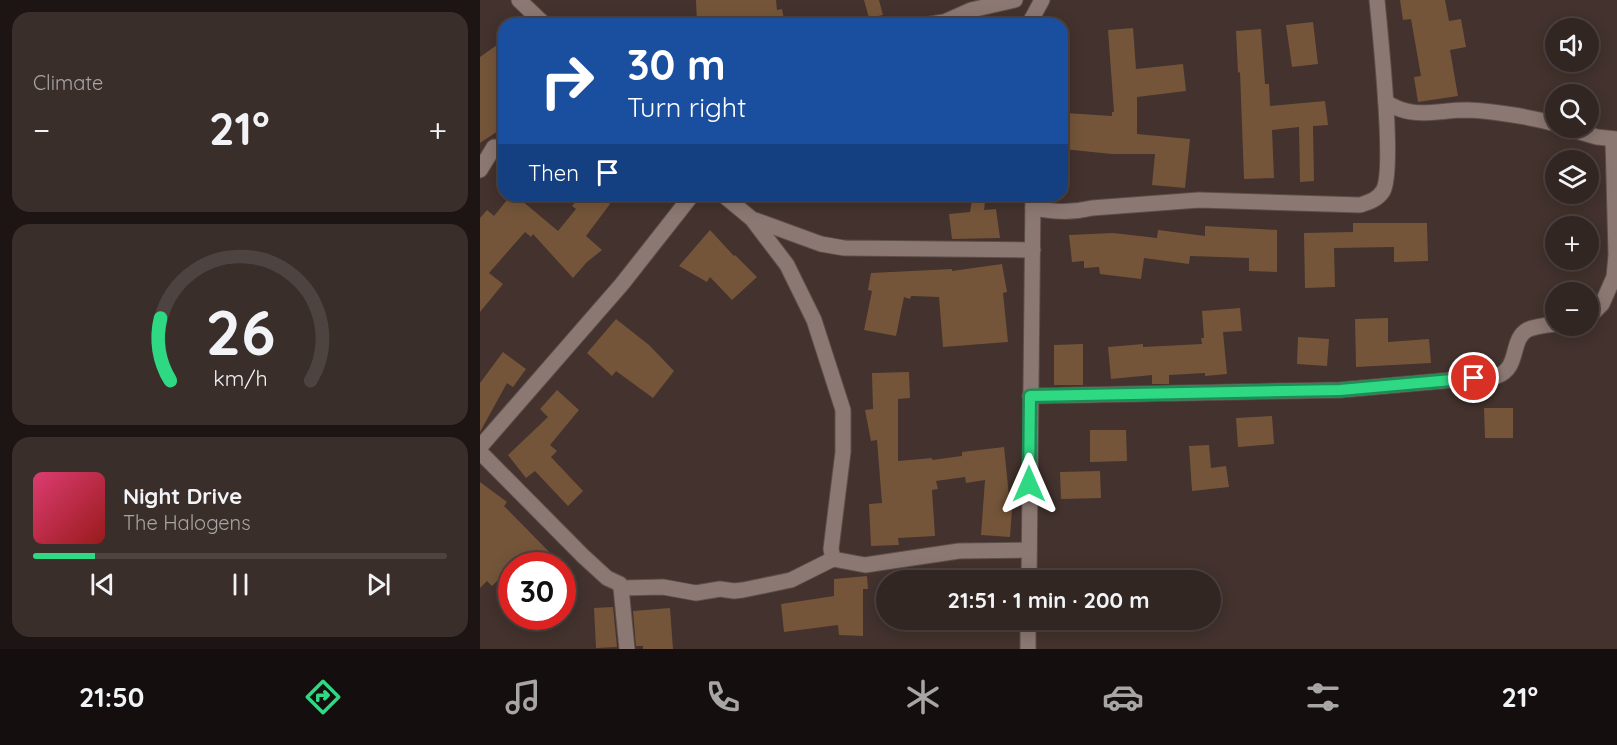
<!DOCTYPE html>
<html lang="en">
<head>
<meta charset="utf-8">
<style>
  :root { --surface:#322622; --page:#3a2e2a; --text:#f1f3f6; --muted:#a8a5a5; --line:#4d4340; --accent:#2fd883 }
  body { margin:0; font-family:Quicksand,sans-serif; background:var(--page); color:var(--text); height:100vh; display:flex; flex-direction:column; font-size:22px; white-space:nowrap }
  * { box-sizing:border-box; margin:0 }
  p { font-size:20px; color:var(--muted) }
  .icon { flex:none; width:33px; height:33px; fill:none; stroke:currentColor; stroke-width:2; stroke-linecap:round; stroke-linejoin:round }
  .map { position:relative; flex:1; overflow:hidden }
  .details { display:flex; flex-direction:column; gap:12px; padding:12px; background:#1c1513; width:480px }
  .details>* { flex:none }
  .hud { position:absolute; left:18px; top:18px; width:570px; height:183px; border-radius:18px; box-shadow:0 3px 15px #0003,0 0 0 2px var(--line); background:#1a4fa0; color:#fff; overflow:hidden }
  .tools { position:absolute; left:1065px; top:18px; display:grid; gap:12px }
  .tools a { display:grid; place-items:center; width:54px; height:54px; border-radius:50%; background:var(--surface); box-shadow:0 3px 15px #0003,0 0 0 2px var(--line); font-size:30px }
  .speed { position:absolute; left:18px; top:552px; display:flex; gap:12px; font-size:30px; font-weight:700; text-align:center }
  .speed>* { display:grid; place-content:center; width:78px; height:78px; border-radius:50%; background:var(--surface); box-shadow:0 3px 15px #0003,0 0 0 2px var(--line); line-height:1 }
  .speed .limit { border:9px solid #d22; background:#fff; color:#111 }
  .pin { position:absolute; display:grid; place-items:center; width:51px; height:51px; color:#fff; margin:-26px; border:3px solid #fff; border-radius:50%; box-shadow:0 2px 6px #0007 }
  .me { position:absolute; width:66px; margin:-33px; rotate:0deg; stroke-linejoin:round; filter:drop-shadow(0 0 4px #0008) }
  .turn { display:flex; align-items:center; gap:21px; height:126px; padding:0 30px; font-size:27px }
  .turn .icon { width:78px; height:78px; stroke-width:2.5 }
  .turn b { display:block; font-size:42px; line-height:51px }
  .then { display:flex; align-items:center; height:57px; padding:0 30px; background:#0003; gap:12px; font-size:22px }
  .big { font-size:45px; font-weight:700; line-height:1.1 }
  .details .tile { flex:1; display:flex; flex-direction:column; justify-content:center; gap:9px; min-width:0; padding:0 21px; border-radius:18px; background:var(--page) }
  .details .dial { align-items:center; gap:0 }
  .dial svg { height:156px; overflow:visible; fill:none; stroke:var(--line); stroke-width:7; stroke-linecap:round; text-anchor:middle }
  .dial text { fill:var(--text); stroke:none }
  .song { display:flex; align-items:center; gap:18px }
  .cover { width:72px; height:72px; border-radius:9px; background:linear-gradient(135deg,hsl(340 70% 55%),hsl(0 70% 35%)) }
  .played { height:6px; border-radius:3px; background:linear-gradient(90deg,var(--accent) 15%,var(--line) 15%) }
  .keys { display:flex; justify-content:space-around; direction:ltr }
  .heat { display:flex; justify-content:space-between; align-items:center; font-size:33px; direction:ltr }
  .trip { position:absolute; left:396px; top:570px; width:345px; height:60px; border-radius:30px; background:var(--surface); box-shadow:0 3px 15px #0003,0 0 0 2px var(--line); font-weight:700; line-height:60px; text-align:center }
  .dock { display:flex; height:96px; justify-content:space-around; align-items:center; background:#140f0e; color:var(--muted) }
  .dock .icon { width:42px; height:42px }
  .dock .current { color:var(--accent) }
  .dock b { font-size:27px; color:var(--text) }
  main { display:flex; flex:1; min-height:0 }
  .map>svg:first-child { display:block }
  .building { fill:#74553a }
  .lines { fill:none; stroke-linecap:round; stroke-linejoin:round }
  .minor-casing { stroke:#5c4e4a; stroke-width:17 }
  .minor { stroke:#8c7872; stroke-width:15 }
  .route-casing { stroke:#1f8c55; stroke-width:15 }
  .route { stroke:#2fd883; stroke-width:10 }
</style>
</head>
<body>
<main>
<section class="details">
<div class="tile"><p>Climate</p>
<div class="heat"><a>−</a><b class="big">21°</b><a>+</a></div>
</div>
<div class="tile dial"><svg viewBox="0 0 100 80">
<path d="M14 69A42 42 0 1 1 86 69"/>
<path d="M14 69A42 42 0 0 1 9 37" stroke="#2fd883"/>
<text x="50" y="56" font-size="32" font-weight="700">26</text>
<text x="50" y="72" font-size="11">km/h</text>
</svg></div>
<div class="tile">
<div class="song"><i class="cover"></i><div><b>Night Drive</b><p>The Halogens</p></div></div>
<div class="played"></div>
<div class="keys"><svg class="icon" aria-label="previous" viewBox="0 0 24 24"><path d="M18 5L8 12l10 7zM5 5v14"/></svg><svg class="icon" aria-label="pause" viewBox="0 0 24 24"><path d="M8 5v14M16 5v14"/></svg><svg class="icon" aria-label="next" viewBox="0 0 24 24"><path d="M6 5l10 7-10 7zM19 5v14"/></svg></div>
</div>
</section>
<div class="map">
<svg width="1137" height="649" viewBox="0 0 1137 649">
  <rect width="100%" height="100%" fill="#43322d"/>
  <g class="building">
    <polygon points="216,0 296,0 297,10 302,9 305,24 217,24"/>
    <polygon points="384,0 399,0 403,15 389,18"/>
    <polygon points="920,0 965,0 969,21 981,19 986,47 970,50 978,96 938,102 934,77 941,76 931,19 923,20"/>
    <polygon points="833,22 838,64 812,67 806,25"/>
    <polygon points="653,28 656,69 703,64 706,91 657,97 657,134 710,139 705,188 672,185 675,154 632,154 583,149 586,113 632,116 632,112 634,112 628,30"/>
    <polygon points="781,29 785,84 789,84 790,106 845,101 848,125 833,126 834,181 820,182 819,127 792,130 794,178 764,179 760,72 758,73 756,31"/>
    <polygon points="24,40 24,127 0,143 0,57"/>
    <polygon points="31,195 35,195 78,231 96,209 92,206 102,195 122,195 130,204 106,236 122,250 107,262 93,278 53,234 51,237 45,232 9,273 23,284 0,312 0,218 7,210 14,216"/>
    <polygon points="492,200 505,202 504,210 516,209 520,238 472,239 469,214 490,212"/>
    <polygon points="873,223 947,223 948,261 914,262 914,247 854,248 855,287 825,288 824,233 873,232"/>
    <polygon points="725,226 797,230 797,272 769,271 769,258 710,256 709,264 664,258 661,279 620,274 619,267 604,268 604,261 592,262 589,235 633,233 677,238 678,230 725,236"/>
    <polygon points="230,230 254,256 255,255 277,277 252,300 230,277 227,282 199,266"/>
    <polygon points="522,264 527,292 523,293 528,342 463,347 459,297 431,296 430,299 424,297 416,336 384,330 392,291 388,290 391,273 472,269 472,271"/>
    <polygon points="760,308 762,331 743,332 747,374 725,376 725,373 689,375 689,384 672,384 672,375 631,379 628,347 663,344 663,347 722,344 721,338 724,338 722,311"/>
    <polygon points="908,318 908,342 949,339 951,363 876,367 875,319"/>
    <polygon points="136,319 169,345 194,371 173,398 136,371 132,376 107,353"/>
    <polygon points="818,337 849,339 847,366 817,364"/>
    <polygon points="603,344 603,385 574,385 574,345"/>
    <polygon points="23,352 46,369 33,387 27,383 0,432 0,383"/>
    <polygon points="429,372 430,398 418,399 418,461 452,458 452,460 482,456 482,452 524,447 529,496 533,496 530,537 501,535 505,480 486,483 485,477 456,481 458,489 452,490 455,536 418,538 419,545 391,546 389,504 402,503 397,440 391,441 385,410 393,409 392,373"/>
    <polygon points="77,390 99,410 70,445 77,451 71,457 103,491 88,506 55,471 46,478 28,455 68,417 60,409"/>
    <polygon points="1004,408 1033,408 1033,438 1005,438"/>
    <polygon points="792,416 794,444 758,447 756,418"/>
    <polygon points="610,430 646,430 647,461 610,462"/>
    <polygon points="729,445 731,468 746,466 749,487 712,491 709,446"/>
    <polygon points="620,471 621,498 581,499 580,472"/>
    <polygon points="0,482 27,502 24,506 83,566 32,566 12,586 7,581 0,588"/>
    <polygon points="387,576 388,589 383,589 383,636 359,635 358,625 304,632 301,604 354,596 354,579"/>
    <polygon points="133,607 137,647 116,648 114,608"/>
    <polygon points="190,608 193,649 163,649 163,646 156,646 153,611"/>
  </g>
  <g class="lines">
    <defs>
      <g id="minor">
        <polyline points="39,0 64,24"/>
        <polyline points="451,24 464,22 491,10 535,0"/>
        <polyline points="549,24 562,0"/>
        <path d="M906,102C932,120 957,110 987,110C1014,111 1050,117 1076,124"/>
        <polyline points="1086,128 1117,137 1137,139"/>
        <polyline points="0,170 14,147"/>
        <polyline points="243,195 272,219 307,265 334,320 363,410 363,452 351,549 353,559 385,565 479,551 549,550"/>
        <path d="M553,208C574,212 591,213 612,208L719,200L880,205C889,202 897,200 903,191C915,170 900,32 897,0"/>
        <polyline points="275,220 341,244 364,248 553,250"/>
        <polyline points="1108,318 1122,304 1134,277 1136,255 1133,139"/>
        <path d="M550,396L860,390L1017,376C1040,368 1030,340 1047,330C1055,326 1067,325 1076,324"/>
        <polyline points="0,447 142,284 212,195"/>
        <polyline points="0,452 103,556 127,578 140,584 141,588 183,587 216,593 240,589 254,591 263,590 311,580 353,559"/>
        <polyline points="549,580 553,195"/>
        <polyline points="141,588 147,649"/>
        <polyline points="548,649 548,620"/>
      </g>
    </defs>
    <use href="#minor" class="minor-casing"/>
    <use href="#minor" class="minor"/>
  </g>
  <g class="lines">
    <defs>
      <polyline id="route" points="549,484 550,396 860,390 994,378"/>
    </defs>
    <use href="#route" class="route-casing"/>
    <use href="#route" class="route"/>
  </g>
</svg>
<div class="tools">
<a><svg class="icon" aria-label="sound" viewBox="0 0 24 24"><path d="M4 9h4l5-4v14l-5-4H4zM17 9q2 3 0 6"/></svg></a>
<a><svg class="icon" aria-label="search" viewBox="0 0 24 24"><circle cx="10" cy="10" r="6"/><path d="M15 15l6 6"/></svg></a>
<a><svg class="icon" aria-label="layers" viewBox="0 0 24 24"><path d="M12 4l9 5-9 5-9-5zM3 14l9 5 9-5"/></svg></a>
<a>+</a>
<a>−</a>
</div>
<div class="speed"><div class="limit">30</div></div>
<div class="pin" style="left:994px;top:378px;background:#d93025"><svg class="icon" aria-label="arrive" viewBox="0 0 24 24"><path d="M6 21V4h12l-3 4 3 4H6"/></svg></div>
<svg class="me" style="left:549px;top:484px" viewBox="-20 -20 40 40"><path d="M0-17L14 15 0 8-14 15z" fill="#2fd883" stroke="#fff" stroke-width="4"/></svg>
<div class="trip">21:51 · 1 min · 200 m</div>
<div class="hud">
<div class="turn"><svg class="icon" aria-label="right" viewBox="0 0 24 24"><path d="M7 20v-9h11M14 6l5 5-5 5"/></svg><div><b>30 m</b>Turn right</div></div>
<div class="then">Then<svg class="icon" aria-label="arrive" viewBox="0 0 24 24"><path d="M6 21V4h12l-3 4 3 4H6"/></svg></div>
</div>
</div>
</main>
<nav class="dock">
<b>21:50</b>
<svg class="icon current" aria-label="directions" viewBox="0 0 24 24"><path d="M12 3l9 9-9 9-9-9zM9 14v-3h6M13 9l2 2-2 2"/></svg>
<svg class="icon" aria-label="music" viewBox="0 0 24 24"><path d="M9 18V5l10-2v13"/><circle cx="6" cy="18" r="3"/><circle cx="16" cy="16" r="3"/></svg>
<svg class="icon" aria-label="phone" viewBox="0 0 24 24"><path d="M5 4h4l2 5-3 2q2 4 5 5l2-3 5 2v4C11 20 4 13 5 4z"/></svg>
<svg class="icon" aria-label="climate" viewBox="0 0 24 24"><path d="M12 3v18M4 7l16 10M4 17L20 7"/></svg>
<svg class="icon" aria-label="car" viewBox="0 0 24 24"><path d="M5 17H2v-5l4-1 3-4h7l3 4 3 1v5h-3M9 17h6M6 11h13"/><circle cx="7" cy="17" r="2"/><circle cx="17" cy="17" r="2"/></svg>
<svg class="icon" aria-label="filters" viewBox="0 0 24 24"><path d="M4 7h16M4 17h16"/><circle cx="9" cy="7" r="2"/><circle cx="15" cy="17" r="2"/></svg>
<b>21°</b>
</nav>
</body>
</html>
